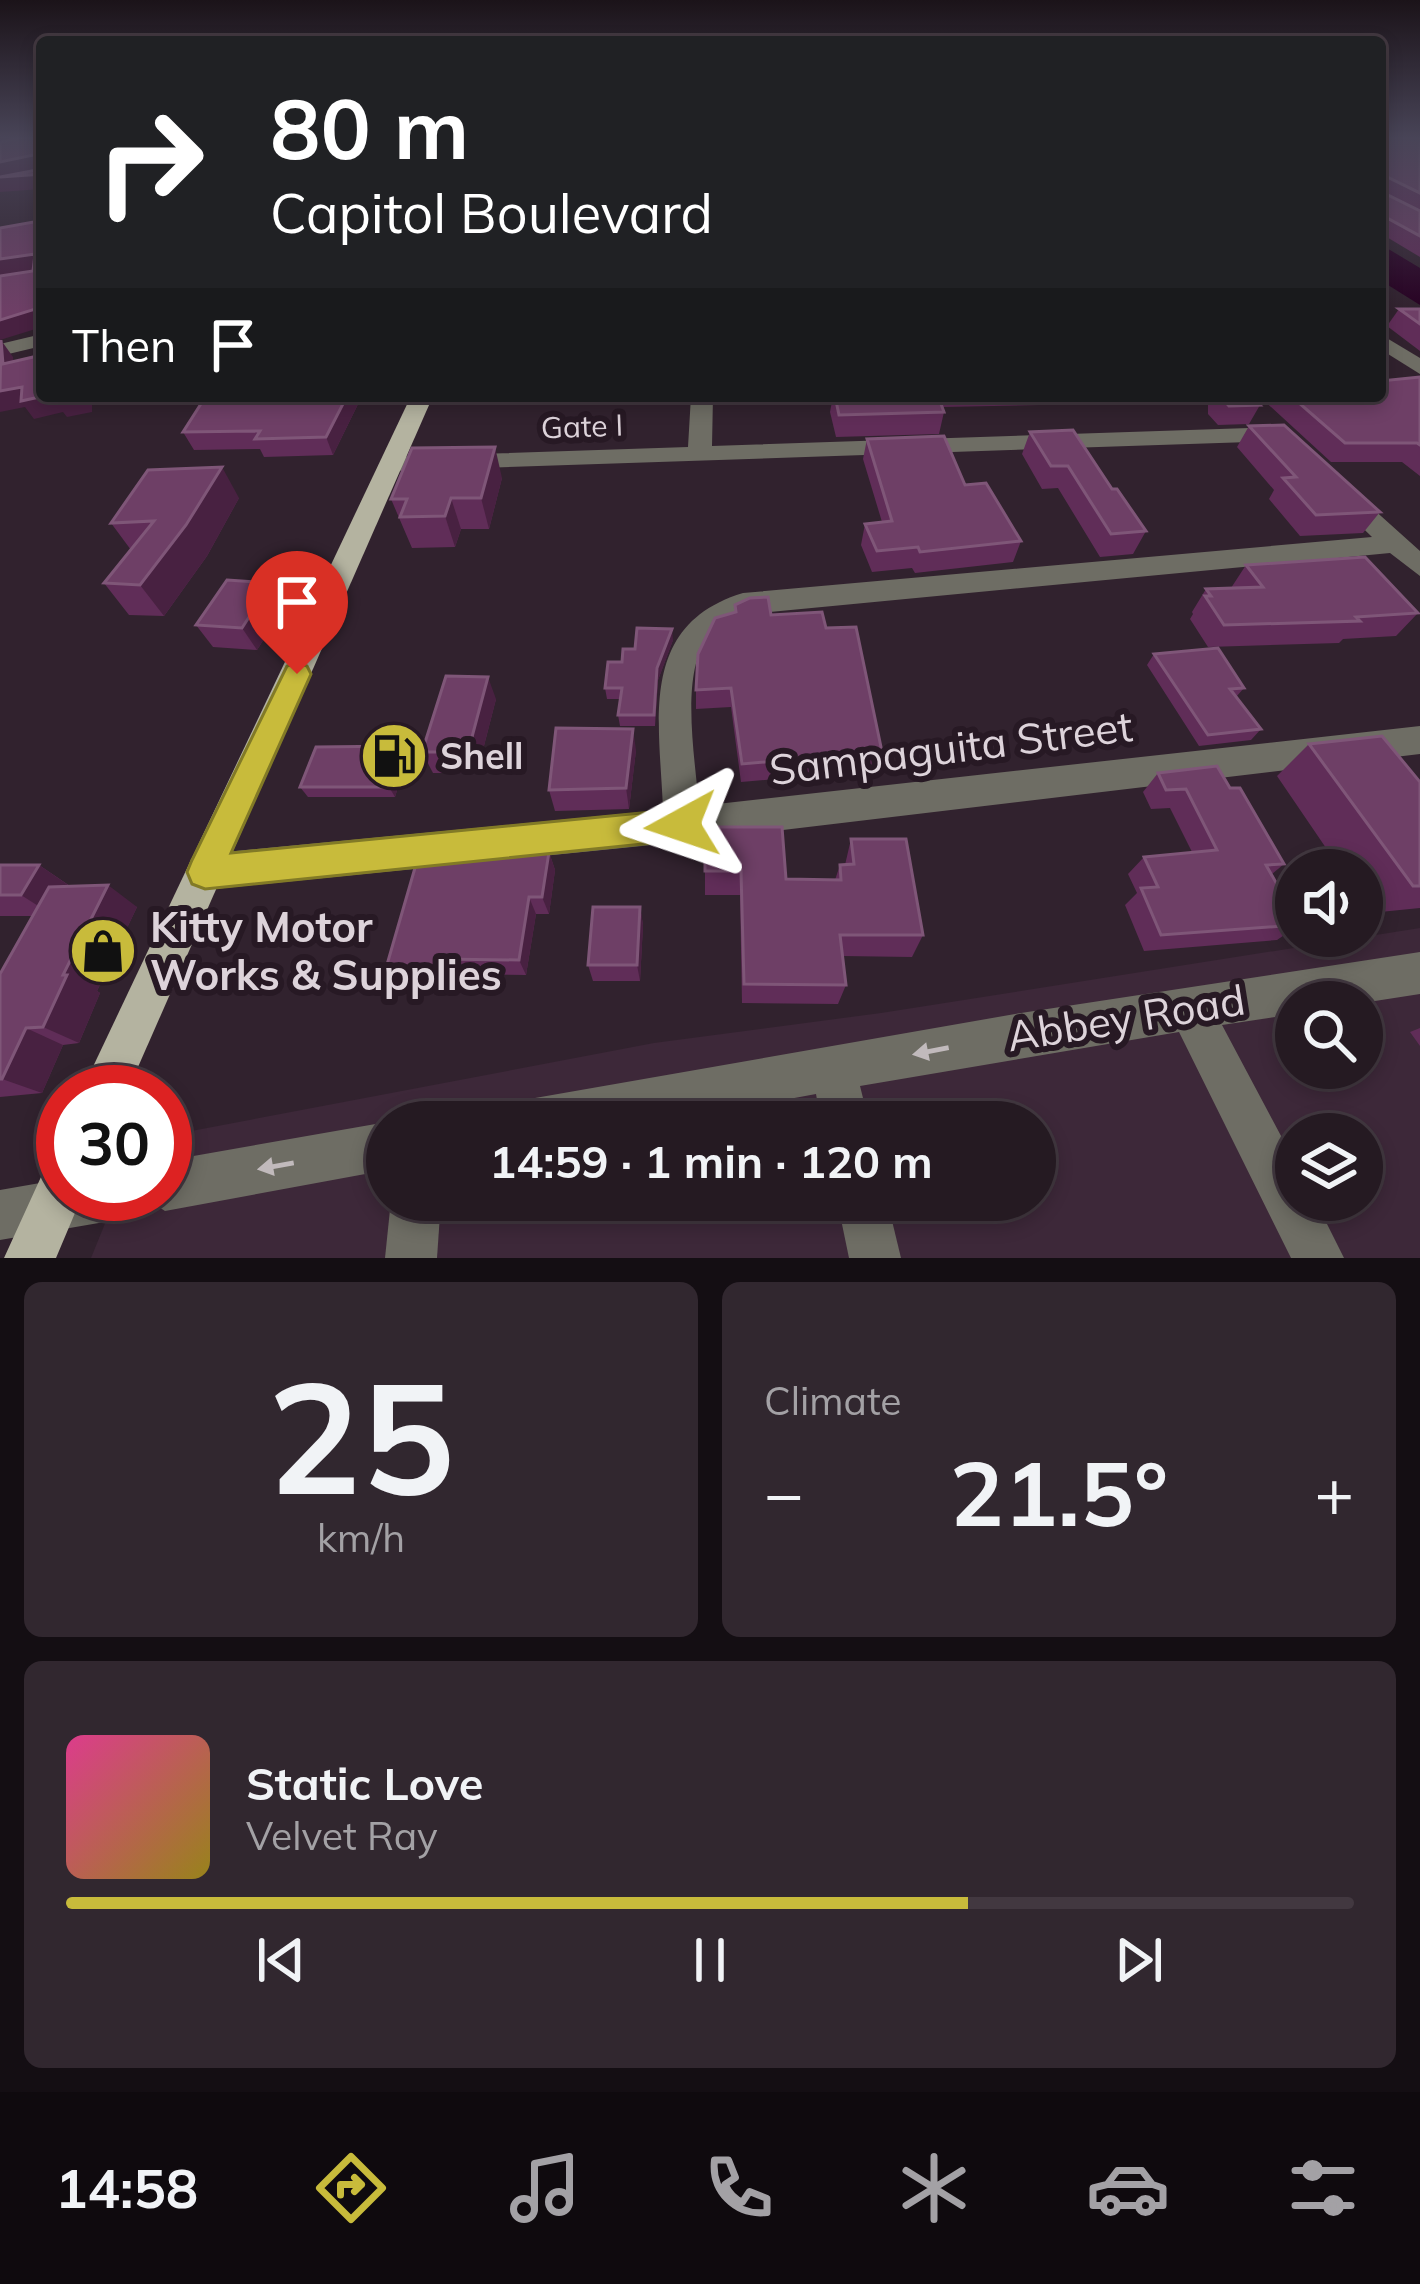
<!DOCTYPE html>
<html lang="en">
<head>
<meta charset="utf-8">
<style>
  :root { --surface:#251a22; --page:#31272f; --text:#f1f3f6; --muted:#a3a1a5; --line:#423840; --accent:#c8bb3b }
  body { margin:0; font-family:Mulish,sans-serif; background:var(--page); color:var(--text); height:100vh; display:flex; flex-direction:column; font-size:45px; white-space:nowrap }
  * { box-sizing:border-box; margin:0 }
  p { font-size:39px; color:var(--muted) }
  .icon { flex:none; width:66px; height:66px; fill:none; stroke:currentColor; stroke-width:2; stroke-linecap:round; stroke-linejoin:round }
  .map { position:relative; height:1258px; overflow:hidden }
  .drawer { display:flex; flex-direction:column; gap:24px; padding:24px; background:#140e13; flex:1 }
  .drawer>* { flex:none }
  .hud { position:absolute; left:36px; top:36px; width:1350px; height:366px; border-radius:12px; box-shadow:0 6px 18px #0003,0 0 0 3px var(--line); background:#202124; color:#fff; overflow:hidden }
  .buttons { position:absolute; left:1275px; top:849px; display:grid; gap:24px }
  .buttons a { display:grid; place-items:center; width:108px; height:108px; border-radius:50%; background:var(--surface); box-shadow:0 6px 18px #0003,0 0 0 3px var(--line); font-size:60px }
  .speed { position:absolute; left:36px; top:1065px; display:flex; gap:24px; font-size:60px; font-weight:700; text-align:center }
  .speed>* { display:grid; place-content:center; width:156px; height:156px; border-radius:50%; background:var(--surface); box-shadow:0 6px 18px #0003,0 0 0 3px var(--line); line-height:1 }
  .speed .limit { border:18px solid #d22; background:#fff; color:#111 }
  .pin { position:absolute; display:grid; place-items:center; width:102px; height:102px; color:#fff; margin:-123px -51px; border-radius:50% 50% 50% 0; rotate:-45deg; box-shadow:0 0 12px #0007 }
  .pin .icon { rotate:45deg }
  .me { position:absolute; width:132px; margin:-66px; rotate:265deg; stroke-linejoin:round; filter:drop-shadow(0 0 9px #0008) }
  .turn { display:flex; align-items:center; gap:42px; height:252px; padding:0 36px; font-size:54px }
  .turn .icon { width:156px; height:156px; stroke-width:2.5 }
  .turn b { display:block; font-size:84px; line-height:102px }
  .then { display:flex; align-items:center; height:114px; padding:0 36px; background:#0003; gap:24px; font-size:45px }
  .big { font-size:90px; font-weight:700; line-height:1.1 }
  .drawer .widget { flex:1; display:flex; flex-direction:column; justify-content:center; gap:18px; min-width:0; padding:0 42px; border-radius:18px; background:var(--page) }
  .drawer .dial { align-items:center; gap:0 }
  .dial b { font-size:156px; line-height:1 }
  .song { display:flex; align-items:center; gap:36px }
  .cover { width:144px; height:144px; border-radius:18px; background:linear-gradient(135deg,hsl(330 70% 55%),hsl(50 70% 35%)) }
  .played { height:12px; border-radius:6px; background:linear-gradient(90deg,var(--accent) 70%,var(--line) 70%) }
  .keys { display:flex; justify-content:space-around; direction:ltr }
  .heat { display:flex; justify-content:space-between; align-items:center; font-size:66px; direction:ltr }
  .drawer .tiles { flex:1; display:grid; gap:24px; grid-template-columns:1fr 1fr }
  .widget:last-child { grid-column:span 2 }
  .trip { position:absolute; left:366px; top:1101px; width:690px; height:120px; border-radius:60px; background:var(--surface); box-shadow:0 6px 18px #0003,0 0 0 3px var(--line); font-weight:700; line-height:120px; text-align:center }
  .menu { display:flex; height:192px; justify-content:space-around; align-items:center; background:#0f0a0e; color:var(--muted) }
  .menu .icon { width:84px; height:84px }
  .menu .on { color:var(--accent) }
  .menu b { font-size:54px; color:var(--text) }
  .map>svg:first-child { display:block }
  .built { fill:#3d2839; fill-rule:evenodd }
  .water { fill:#270122 }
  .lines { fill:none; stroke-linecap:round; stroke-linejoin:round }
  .minor { fill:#6e6d64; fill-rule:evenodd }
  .major { fill:#b4b3a0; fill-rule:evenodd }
  .wall { fill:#602d58 }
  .shaded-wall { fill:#482141 }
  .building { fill:#6e3f66; stroke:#7f5678; stroke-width:3 }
  .oneway { fill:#c1babc }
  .route { fill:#c8bb3b; stroke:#827a26; stroke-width:3 }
  .labels { text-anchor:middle; stroke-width:12; stroke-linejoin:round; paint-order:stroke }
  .far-street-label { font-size:30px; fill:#ddd3da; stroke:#271924 }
  .poi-label { font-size:36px; font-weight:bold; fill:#ddd3da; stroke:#271924; text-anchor:start }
  .near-street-label { font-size:42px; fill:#ddd3da; stroke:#271924 }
  .near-poi-label { font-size:42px; font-weight:bold; fill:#ddd3da; stroke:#271924; text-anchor:start }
</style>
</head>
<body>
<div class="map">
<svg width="1420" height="1258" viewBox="0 0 1420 1258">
  <rect width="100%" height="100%" fill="#31222e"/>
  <path class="built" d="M1420,928V1258H91L117,1194H165V1136L654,1043L881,1013ZM1296,1002H1362V1068H1296ZM387,1122H1035V1200H387ZM1296,1134H1362V1200H1296Z"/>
  <polygon class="water" points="1380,244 1420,268 1420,305 1380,280"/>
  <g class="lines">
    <g class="minor">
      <polygon points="42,334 42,346 0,356 0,344"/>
      <polygon points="1380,334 1420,358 1420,374 1380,349"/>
      <polygon points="691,396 713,396 712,446 1277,427 1289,434 1277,441 392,471 380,464 392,457 688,447"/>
      <path d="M1343,488L1352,490L1420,551V576L1390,553L748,614C734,621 718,627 708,639C679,672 696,765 699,806L1420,726V754L682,842L205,890L191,885L186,872L191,859L205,854L663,810C660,723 637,625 743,593L1372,537L1330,496Z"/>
      <polygon points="1420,952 1420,994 1362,1003 1296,1002 1296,1014 1222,1025 1296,1164 1296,1200 1315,1200 1344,1258 1291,1258 1179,1032 860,1086 869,1122 821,1122 816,1094 664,1122 511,1122 518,1105 535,1098 1015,1014"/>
      <polygon points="387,1122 387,1170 165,1211 145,1198 140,1212 122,1219 0,1240 0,1190 63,1179 63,1194 165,1194 165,1161"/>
      <polygon points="391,1200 441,1200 437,1258 385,1258"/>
      <polygon points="837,1200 887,1200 901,1258 849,1258"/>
    </g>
    <g class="major">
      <polygon points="411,396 433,396 127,1092 81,1092"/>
      <polygon points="63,1158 63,1194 83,1194 56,1258 4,1258 46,1166"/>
    </g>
  </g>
  <g class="wall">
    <polygon points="1380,136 1420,136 1420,257 1380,233"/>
    <polygon points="1399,309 1420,309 1420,351 1387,326"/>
    <polygon points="1420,377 1420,476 1402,462 1331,462 1259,396 1380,396"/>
    <polygon points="362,396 333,455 264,457 260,449 194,450 183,432"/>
    <polygon points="833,396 1044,396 1040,405 943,407 944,412 939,434 836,437 830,412"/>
    <polygon points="1126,396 1251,396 1260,405 1249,424 1218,425 1208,414 1208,403 1127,398"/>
    <polygon points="1249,426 1380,512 1363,533 1300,536 1269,499 1274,490 1237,447"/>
    <polygon points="1030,432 1112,489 1146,531 1133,554 1100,557 1058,488 1042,489 1022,454"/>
    <polygon points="867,439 965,485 1021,541 1013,562 915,573 912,568 872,572 861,545 865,524 882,522 863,459"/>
    <polygon points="502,478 489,529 461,529 455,547 412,548 391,499"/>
    <polygon points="239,498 207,556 164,616 129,615 104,583 131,550 111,523"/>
    <polygon points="1246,565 1418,613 1396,636 1343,639 1339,643 1208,647 1190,619 1193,614 1192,612 1206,589 1231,588"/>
    <polygon points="735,605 826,628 882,752 876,770 741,782 731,707 696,709 696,690 735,612"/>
    <polygon points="285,606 257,650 213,647 196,625"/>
    <polygon points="673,640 658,680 655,726 620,726 618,715 620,699 607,699 605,688 635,649"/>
    <polygon points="1154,654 1244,688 1236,697 1261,729 1251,740 1199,746 1147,665"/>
    <polygon points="496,699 477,773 433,773 422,752"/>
    <polygon points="1309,744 1420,782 1420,908 1370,913 1362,901 1362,870 1341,870 1277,776"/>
    <polygon points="402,746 407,757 395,797 308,797 300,787"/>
    <polygon points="636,750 629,809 555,811 549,790"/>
    <polygon points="1158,773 1230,788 1284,864 1272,874 1296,918 1296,927 1277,940 1144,951 1125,905 1137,893 1128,874 1144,857 1192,852 1170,808 1151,809 1143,792"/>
    <polygon points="705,827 786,879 835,880 840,865 845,865 851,839 923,935 912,957 842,956 846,985 838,1004 742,1003 740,895 705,895"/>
    <polygon points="549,852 555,870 549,914 536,914 526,975 451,974 447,990 398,989 384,975"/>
    <polygon points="0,865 39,865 70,886 137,907 97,991 100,993 79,1043 63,1045 42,1093 0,1097 0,974 33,916 0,916"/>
    <polygon points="640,907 643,925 640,981 593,981 588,965"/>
    <polygon points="1420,1028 1420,1046 1410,1032"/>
  </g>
  <g class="shaded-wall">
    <polygon points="0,136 34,136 0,141"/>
    <polygon points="33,155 41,169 42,189 0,192 0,162"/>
    <polygon points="35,254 42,270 0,276 0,259"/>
    <polygon points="42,307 42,327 0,340 0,320"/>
    <polygon points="1,340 13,357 16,381 3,364"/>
    <polygon points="22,387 44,396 118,396 92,403 92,412 67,417 63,412 34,419 25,407 0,412 0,391"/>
    <polygon points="347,396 362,396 333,455 326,437"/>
    <polygon points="530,396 557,396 532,404"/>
    <polygon points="495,447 502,478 489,529 481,498"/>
    <polygon points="222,467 239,498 207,556 164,616 140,585"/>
    <polygon points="451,498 461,529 455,547 445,516"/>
    <polygon points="271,583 285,606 257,650 242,628"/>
    <polygon points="672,629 673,640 658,680 655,726 657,668"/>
    <polygon points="488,677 496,699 477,773 468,752"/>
    <polygon points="633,729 636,750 629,809 626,788"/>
    <polygon points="402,746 407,757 395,797 389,787"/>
    <polygon points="549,852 555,870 549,914 542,897"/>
    <polygon points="39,865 71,887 54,916 21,895"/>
    <polygon points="108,885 137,907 97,991 100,993 79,1043 43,1027 63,975"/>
    <polygon points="529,897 536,914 526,975 519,960"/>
    <polygon points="640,907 643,925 640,981 637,965"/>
    <polygon points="441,959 451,974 447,990 436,976"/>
    <polygon points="26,1028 63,1045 42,1093 2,1079"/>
  </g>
  <g class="building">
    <polygon points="29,136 42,136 42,174 0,177 37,170 39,159 33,155 0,162 0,142"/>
    <polygon points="1380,136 1420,136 1420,193 1385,176 1386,194 1420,211 1420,236 1380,214"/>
    <polygon points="42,214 42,307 0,320 0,276 33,271 35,254 0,259 0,228 34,222 37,215"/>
    <polygon points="1399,309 1420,309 1420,324"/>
    <polygon points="1,340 3,364 42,355 42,396 44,396 21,401 22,387 0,391"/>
    <polygon points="1420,377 1420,445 1417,443 1345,443 1291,396 1380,396 1380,381"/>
    <polygon points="206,396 347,396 326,437 255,439 260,431 183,432"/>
    <polygon points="835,396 938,396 944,412 839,415"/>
    <polygon points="1220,396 1251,396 1260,405 1229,406"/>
    <polygon points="1284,425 1380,512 1316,515 1283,478 1296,477 1249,426"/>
    <polygon points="1073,430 1112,489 1117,489 1146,531 1111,534 1068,466 1051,466 1030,432"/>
    <polygon points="944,436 965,485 986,483 1021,541 920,552 918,547 877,551 865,524 892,521 867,439"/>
    <polygon points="495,447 481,498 451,498 445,516 400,517 407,499 391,499 412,448"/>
    <polygon points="222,467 186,525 140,585 104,583 154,521 111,523 148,470"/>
    <polygon points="1365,557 1418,613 1356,617 1360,621 1224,625 1205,596 1211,596 1206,589 1263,587 1246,565"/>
    <polygon points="227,580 271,583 242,628 196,625"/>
    <polygon points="768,597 771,615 822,612 826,628 856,627 882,752 742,764 731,688 696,690 698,654 715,618 736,612 735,605 750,598"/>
    <polygon points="637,628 672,629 657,668 654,715 618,715 622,688 605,688 608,662 622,662 623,649 635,649"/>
    <polygon points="1218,648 1244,688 1230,689 1261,729 1208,735 1154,654"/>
    <polygon points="446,676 488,677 468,752 422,752"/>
    <polygon points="556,728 633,729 626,788 549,790"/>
    <polygon points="1382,736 1420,782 1420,886 1413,886 1309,744"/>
    <polygon points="402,746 389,787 300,787 316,747"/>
    <polygon points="1217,766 1230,788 1240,788 1284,864 1266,865 1296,918 1296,925 1161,935 1141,888 1158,887 1144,857 1217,850 1186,789 1166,790 1158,773"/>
    <polygon points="705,827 782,827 786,879 841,880 840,865 854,864 851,839 906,839 923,935 840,935 846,985 744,984 741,871 705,871"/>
    <polygon points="478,849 549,852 542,897 529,897 519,960 441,959 436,976 384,975 419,854"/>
    <polygon points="0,865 39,865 21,895 0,895"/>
    <polygon points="108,885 63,975 67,975 43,1027 26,1028 2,1079 0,1079 0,974 49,887"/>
    <polygon points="593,907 640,907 637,965 588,965"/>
  </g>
  <defs><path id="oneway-solid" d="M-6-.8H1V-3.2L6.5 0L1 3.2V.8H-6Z" transform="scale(3)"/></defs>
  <g class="oneway">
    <use href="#oneway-solid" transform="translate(931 1051) rotate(169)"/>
    <use href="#oneway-solid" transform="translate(276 1166) rotate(170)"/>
  </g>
  <linearGradient id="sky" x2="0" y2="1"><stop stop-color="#1b1319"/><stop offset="0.44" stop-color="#484457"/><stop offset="1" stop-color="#484457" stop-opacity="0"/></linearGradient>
  <rect width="1420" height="312" fill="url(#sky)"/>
  <polygon class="route" points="297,663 307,666 311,674 231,853 682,809 694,814 699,825 694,835 682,840 205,889 192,884 187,872 192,860 287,666"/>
  <defs>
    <symbol id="fuel-disc" viewBox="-11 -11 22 22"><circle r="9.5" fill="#c8bb3b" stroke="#271924"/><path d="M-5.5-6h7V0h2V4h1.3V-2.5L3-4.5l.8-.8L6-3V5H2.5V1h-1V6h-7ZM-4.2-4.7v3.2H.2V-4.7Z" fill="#111"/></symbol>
    <symbol id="shop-disc" viewBox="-11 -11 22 22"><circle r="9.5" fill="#c8bb3b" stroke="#271924"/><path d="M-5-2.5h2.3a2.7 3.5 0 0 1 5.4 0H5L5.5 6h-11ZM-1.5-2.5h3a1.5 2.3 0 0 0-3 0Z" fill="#111"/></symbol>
  </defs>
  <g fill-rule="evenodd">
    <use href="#fuel-disc" x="356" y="718" width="76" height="76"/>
    <use href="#shop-disc" x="65" y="913" width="76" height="76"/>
  </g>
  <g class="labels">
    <g class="far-street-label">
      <text transform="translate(582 427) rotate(-2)" y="10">Gate I</text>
    </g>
    <g class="poi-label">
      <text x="440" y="769">Shell</text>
    </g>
    <g class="near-street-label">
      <text transform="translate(951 748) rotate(-7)" y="15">Sampaguita Street</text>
      <text transform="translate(1126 1018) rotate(-9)" y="15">Abbey Road</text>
    </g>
    <g class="near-poi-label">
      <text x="150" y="942">Kitty Motor<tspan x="150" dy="48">Works &amp; Supplies</tspan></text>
    </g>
  </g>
</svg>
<div class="buttons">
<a><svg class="icon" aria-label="sound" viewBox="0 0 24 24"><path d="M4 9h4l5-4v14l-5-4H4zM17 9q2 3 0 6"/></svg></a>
<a><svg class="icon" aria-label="search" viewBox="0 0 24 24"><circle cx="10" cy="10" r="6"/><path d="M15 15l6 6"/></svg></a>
<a><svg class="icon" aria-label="layers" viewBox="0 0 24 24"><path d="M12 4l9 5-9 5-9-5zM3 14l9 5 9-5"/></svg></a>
</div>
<div class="speed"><div class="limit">30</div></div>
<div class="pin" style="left:297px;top:674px;background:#d93025"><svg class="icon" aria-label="arrive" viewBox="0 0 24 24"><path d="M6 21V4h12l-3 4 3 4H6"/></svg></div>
<svg class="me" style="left:682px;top:825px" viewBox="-20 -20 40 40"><path d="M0-17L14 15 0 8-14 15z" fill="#c8bb3b" stroke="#fff" stroke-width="4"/></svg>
<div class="trip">14:59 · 1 min · 120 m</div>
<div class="hud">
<div class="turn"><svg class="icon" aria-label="right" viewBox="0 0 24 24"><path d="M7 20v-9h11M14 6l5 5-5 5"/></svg><div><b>80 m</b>Capitol Boulevard</div></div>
<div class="then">Then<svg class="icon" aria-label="arrive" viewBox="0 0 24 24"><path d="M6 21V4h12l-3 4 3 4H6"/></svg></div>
</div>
</div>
<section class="drawer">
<div class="tiles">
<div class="widget dial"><b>25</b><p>km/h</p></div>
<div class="widget"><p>Climate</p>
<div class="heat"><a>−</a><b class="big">21.5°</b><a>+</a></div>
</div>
<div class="widget">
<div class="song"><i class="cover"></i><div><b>Static Love</b><p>Velvet Ray</p></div></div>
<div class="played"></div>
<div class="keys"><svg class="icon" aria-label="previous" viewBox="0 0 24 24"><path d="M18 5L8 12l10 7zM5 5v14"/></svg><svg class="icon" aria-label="pause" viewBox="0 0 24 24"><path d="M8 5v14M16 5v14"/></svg><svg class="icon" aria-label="next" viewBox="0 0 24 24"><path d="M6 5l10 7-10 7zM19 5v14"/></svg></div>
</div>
</div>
</section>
<nav class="menu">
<b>14:58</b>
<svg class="icon on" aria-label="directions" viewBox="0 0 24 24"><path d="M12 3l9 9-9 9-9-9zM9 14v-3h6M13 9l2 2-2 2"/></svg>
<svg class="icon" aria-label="music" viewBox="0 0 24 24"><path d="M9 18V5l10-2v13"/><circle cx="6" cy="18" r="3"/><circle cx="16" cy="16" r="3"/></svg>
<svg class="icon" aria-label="phone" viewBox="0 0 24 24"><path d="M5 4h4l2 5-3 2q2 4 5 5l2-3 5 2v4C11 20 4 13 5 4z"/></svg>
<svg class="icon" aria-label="climate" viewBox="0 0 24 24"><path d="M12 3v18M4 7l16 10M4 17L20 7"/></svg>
<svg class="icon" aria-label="car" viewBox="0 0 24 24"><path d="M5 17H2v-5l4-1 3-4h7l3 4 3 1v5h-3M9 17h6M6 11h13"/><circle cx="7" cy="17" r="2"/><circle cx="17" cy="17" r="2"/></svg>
<svg class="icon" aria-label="filters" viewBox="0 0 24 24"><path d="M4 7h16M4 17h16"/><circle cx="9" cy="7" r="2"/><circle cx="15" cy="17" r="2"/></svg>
</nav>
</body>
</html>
